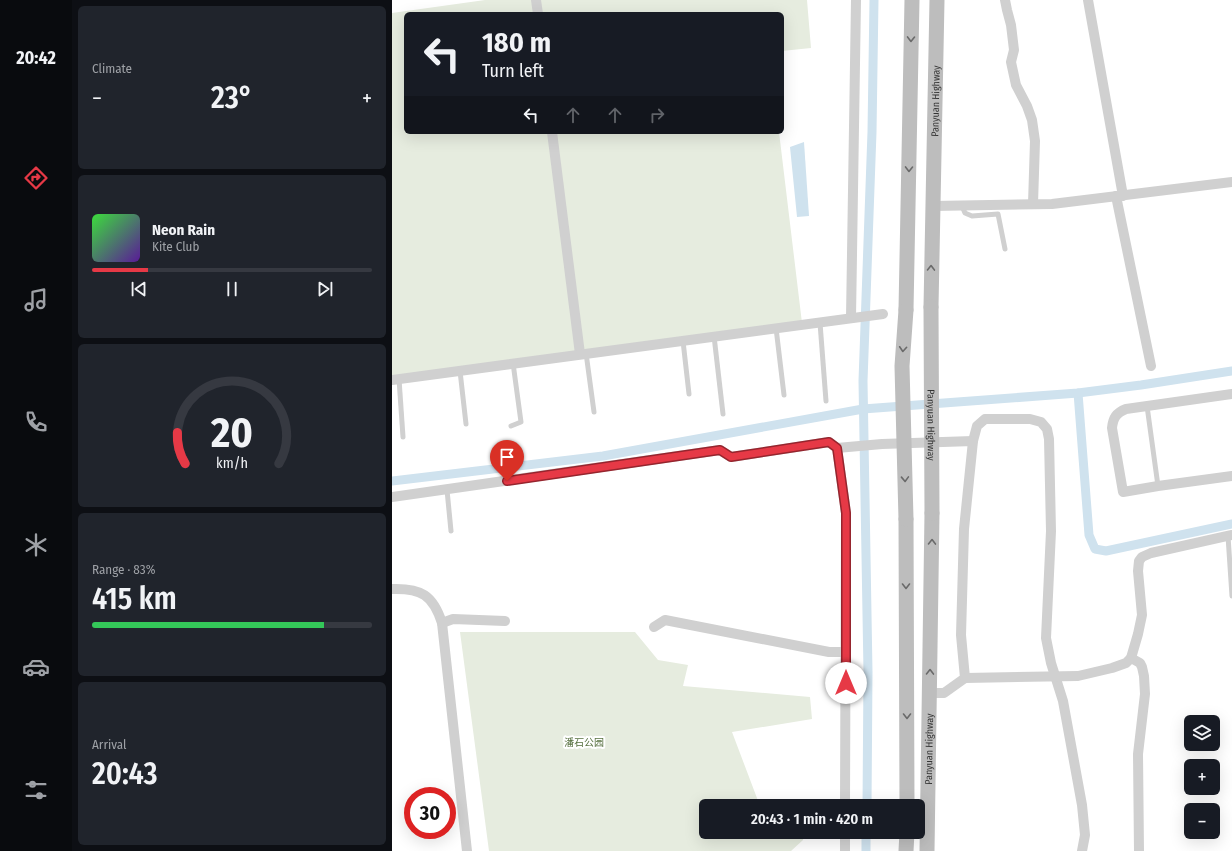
<!DOCTYPE html>
<html lang="en">
<head>
<meta charset="utf-8">
<style>
  :root { --surface:#171b24; --page:#20242c; --text:#f1f3f6; --muted:#9ea1a6; --line:#363941; --accent:#e63946 }
  body { margin:0; font-family:"Fira Sans Condensed","Noto Sans SC",sans-serif; background:var(--page); color:var(--text); height:100vh; display:flex; flex-direction:column; font-size:15px; white-space:nowrap }
  * { box-sizing:border-box; margin:0 }
  p { font-size:13px; color:var(--muted) }
  .icon { flex:none; width:22px; height:22px; fill:none; stroke:currentColor; stroke-width:2; stroke-linecap:round; stroke-linejoin:round }
  .map { position:relative; flex:1; overflow:hidden }
  .panel { display:flex; flex-direction:column; gap:6px; padding:6px; background:#0d0f14; width:320px }
  .panel>* { flex:none }
  .top-card { position:absolute; left:12px; top:12px; width:380px; height:122px; border-radius:6px; box-shadow:0 4px 16px #0002; background:#171b24; color:var(--text); overflow:hidden }
  .buttons { position:absolute; left:792px; top:715px; display:grid; gap:8px }
  .buttons a { display:grid; place-items:center; width:36px; height:36px; border-radius:6px; background:var(--surface); box-shadow:0 4px 16px #0002; font-size:20px }
  .speed { position:absolute; left:12px; top:787px; display:flex; gap:8px; font-size:20px; font-weight:700; text-align:center }
  .speed>* { display:grid; place-content:center; width:52px; height:52px; border-radius:50%; background:var(--surface); box-shadow:0 4px 16px #0002; line-height:1 }
  .speed .limit { border:6px solid #d22; background:#fff; color:#111 }
  .pin { position:absolute; display:grid; place-items:center; width:34px; height:34px; color:#fff; margin:-41px -17px; border-radius:50% 50% 50% 0; rotate:-45deg; box-shadow:0 0 4px #0007 }
  .pin .icon { rotate:45deg }
  .me { position:absolute; width:44px; margin:-22px; rotate:0deg; stroke-linejoin:round; filter:drop-shadow(0 0 3px #0008) }
  .turn { display:flex; align-items:center; gap:14px; height:84px; padding:0 12px; font-size:18px }
  .turn .icon { width:52px; height:52px; stroke-width:2.5 }
  .turn b { display:block; font-size:28px; line-height:34px }
  .lanes { display:flex; align-items:center; height:38px; padding:0 12px; background:#0003; justify-content:center; gap:20px; direction:ltr }
  .lanes .off { opacity:.35 }
  .big { font-size:30px; font-weight:600; line-height:1.1 }
  .panel .card { flex:1; display:flex; flex-direction:column; justify-content:center; gap:6px; min-width:0; padding:0 14px; border-radius:6px; background:var(--page) }
  .panel .dial { align-items:center; gap:0 }
  .dial svg { height:104px; overflow:visible; fill:none; stroke:var(--line); stroke-width:7; stroke-linecap:round; text-anchor:middle }
  .dial text { fill:var(--text); stroke:none }
  .song { display:flex; align-items:center; gap:12px }
  .cover { width:48px; height:48px; border-radius:6px; background:linear-gradient(135deg,hsl(120 70% 55%),hsl(270 70% 35%)) }
  .played { height:4px; border-radius:2px; background:linear-gradient(90deg,var(--accent) 20%,var(--line) 20%) }
  .keys { display:flex; justify-content:space-around; direction:ltr }
  .heat { display:flex; justify-content:space-between; align-items:center; font-size:22px; direction:ltr }
  .charge { height:6px; border-radius:3px; background:linear-gradient(90deg,#34c759 83%,var(--line) 0) }
  .trip { position:absolute; left:307px; top:799px; width:226px; height:40px; border-radius:6px; background:var(--surface); box-shadow:0 4px 16px #0002; font-weight:600; line-height:40px; text-align:center }
  main { display:flex; flex:1; min-height:0 }
  .tab-bar { display:flex; flex-direction:column; width:72px; justify-content:space-around; align-items:center; background:#090b0e; color:var(--muted) }
  .tab-bar .icon { width:28px; height:28px }
  .tab-bar .active { color:var(--accent) }
  .tab-bar b { font-size:18px; color:var(--text) }
  .map>svg:first-child { display:block }
  .green { fill:#e6ecdf }
  .water { fill:#cfe2ee }
  .lines { fill:none; stroke-linecap:round; stroke-linejoin:round }
  .canal { stroke:#cfe2ee; stroke-width:9 }
  .lane { stroke:#d0d0d0; stroke-width:5 }
  .street { stroke:#d0d0d0; stroke-width:10 }
  .secondary { stroke:#bdbdbd; stroke-width:15 }
  .secondary-bridge { stroke:#bdbdbd; stroke-width:15 }
  .oneway { stroke:#6a6a6a }
  .route-casing { stroke:#96252e; stroke-width:10 }
  .route { stroke:#e63946; stroke-width:7 }
  .labels { text-anchor:middle; stroke-width:4; stroke-linejoin:round; paint-order:stroke }
  .street-label { font-size:10px; fill:#333; stroke:#fff }
  .park-label { font-size:10px; fill:#56703f; stroke:#fff }
</style>
</head>
<body>
<main>
<nav class="tab-bar">
<b>20:42</b>
<svg class="icon active" aria-label="directions" viewBox="0 0 24 24"><path d="M12 3l9 9-9 9-9-9zM9 14v-3h6M13 9l2 2-2 2"/></svg>
<svg class="icon" aria-label="music" viewBox="0 0 24 24"><path d="M9 18V5l10-2v13"/><circle cx="6" cy="18" r="3"/><circle cx="16" cy="16" r="3"/></svg>
<svg class="icon" aria-label="phone" viewBox="0 0 24 24"><path d="M5 4h4l2 5-3 2q2 4 5 5l2-3 5 2v4C11 20 4 13 5 4z"/></svg>
<svg class="icon" aria-label="climate" viewBox="0 0 24 24"><path d="M12 3v18M4 7l16 10M4 17L20 7"/></svg>
<svg class="icon" aria-label="car" viewBox="0 0 24 24"><path d="M5 17H2v-5l4-1 3-4h7l3 4 3 1v5h-3M9 17h6M6 11h13"/><circle cx="7" cy="17" r="2"/><circle cx="17" cy="17" r="2"/></svg>
<svg class="icon" aria-label="filters" viewBox="0 0 24 24"><path d="M4 7h16M4 17h16"/><circle cx="9" cy="7" r="2"/><circle cx="15" cy="17" r="2"/></svg>
</nav>
<section class="panel">
<div class="card"><p>Climate</p>
<div class="heat"><a>−</a><b class="big">23°</b><a>+</a></div>
</div>
<div class="card">
<div class="song"><i class="cover"></i><div><b>Neon Rain</b><p>Kite Club</p></div></div>
<div class="played"></div>
<div class="keys"><svg class="icon" aria-label="previous" viewBox="0 0 24 24"><path d="M18 5L8 12l10 7zM5 5v14"/></svg><svg class="icon" aria-label="pause" viewBox="0 0 24 24"><path d="M8 5v14M16 5v14"/></svg><svg class="icon" aria-label="next" viewBox="0 0 24 24"><path d="M6 5l10 7-10 7zM19 5v14"/></svg></div>
</div>
<div class="card dial"><svg viewBox="0 0 100 80">
<path d="M14 69A42 42 0 1 1 86 69"/>
<path d="M14 69A42 42 0 0 1 8 45" stroke="#e63946"/>
<text x="50" y="56" font-size="32" font-weight="700">20</text>
<text x="50" y="72" font-size="11">km/h</text>
</svg></div>
<div class="card"><p>Range · 83%</p><b class="big">415 km</b><div class="charge"></div></div>
<div class="card"><p>Arrival</p><b class="big">20:43</b></div>
</section>
<div class="map">
<svg width="840" height="851" viewBox="0 0 840 851">
  <rect width="100%" height="100%" fill="#fff"/>
  <g class="green">
    <polygon points="93,0 415,0 419,48 390,51 390,14 14,14 14,132 387,132 410,323 0,378 0,13"/>
    <polygon points="68,632 243,632 266,660 296,665 291,686 418,697 420,719 340,732 368,806 314,806 314,832 412,832 411,840 399,851 97,851"/>
  </g>
  <polygon class="water" points="412,142 417,216 405,217 398,147"/>
  <g class="lines">
    <g class="canal">
      <polyline points="686,393 697,535 703,549 714,551 840,524"/>
      <polyline points="0,481 211,456 471,409 686,393 749,385 840,371"/>
      <polyline points="475,806 476,672 471,381 480,132 482,0"/>
      <polyline points="474,851 474,832"/>
    </g>
    <g class="lane">
      <polyline points="570,206 573,213 580,216 606,214 613,249"/>
      <polyline points="428,323 434,401"/>
      <polyline points="384,328 392,395"/>
      <polyline points="322,336 331,414"/>
      <polyline points="291,341 297,394"/>
      <polyline points="194,353 202,412"/>
      <polyline points="68,371 74,424"/>
      <polyline points="7,379 11,437"/>
      <polyline points="755,406 766,486"/>
      <polyline points="119,426 129,422 121,363"/>
      <polyline points="55,490 59,531"/>
      <polyline points="836,536 840,596"/>
    </g>
    <g class="street">
      <polyline points="144,0 146,14"/>
      <polyline points="613,0 615,10 619,25 622,50 619,62 624,85 635,106 640,120 643,141 641,204"/>
      <polyline points="696,0 731,196"/>
      <polyline points="160,132 188,354"/>
      <polyline points="724,196 759,366"/>
      <polyline points="541,206 660,204 840,182"/>
      <polyline points="459,318 464,0"/>
      <polyline points="0,380 491,314"/>
      <path d="M840,394L734,409C724,413 721,418 720,428L731,492L766,486L840,476"/>
      <polyline points="581,441 585,426 593,419 638,419 649,422 655,429 657,439 659,531 654,638 659,663 671,701 690,805 693,835 690,851"/>
      <polyline points="445,448 490,444 581,441 572,529 569,635 573,678 552,693 538,693"/>
      <polyline points="0,497 328,450 339,457 437,442 445,448 454,513 453,806"/>
      <path d="M0,589C29,588 41,595 50,623L75,851"/>
      <polyline points="50,623 61,619 113,621"/>
      <polyline points="262,627 273,620 437,652 454,652"/>
      <polyline points="739,658 748,663 750,667 752,676 753,694 746,754 747,851"/>
      <polyline points="573,678 686,676 720,668 734,663 739,658 746,634 750,615 746,571 747,561 750,557 759,553 840,535"/>
      <polyline points="453,851 453,832"/>
    </g>
    <g class="secondary">
      <path id="s1" d="M539,307L545,0"/>
      <polyline points="514,310 520,0"/>
      <polyline points="514,519 515,806"/>
      <polyline points="514,851 515,832"/>
      <path id="s2" d="M535,851L540,513"/>
    </g>
    <g class="secondary-bridge">
      <path id="s3" d="M539,307L540,513"/>
      <polyline points="514,310 510,366 514,519"/>
    </g>
  </g>
  <defs><path id="oneway-chevron" d="M-2-3.5L2.5 0L-2 3.5" fill="none" stroke-width="1.6" stroke-linecap="round" stroke-linejoin="round"/></defs>
  <g class="oneway">
    <use href="#oneway-chevron" transform="translate(519 39) rotate(91)"/>
    <use href="#oneway-chevron" transform="translate(517 169) rotate(91)"/>
    <use href="#oneway-chevron" transform="translate(539 268) rotate(-89)"/>
    <use href="#oneway-chevron" transform="translate(511 349) rotate(94)"/>
    <use href="#oneway-chevron" transform="translate(513 479) rotate(88)"/>
    <use href="#oneway-chevron" transform="translate(540 542) rotate(-89)"/>
    <use href="#oneway-chevron" transform="translate(514 586) rotate(90)"/>
    <use href="#oneway-chevron" transform="translate(538 672) rotate(-89)"/>
    <use href="#oneway-chevron" transform="translate(515 716) rotate(90)"/>
  </g>
  <g class="lines">
    <defs>
      <polyline id="route" points="115,481 328,450 339,457 437,442 445,448 454,513 454,683"/>
    </defs>
    <use href="#route" class="route-casing"/>
    <use href="#route" class="route"/>
  </g>
  <g class="labels">
    <g class="street-label">
      <text dy="4" stroke="none"><textPath href="#s1" startOffset="206">Panyuan Highway</textPath></text>
      <text dy="4" stroke="none"><textPath href="#s3" startOffset="118">Panyuan Highway</textPath></text>
      <text dy="4" stroke="none"><textPath href="#s2" startOffset="102">Panyuan Highway</textPath></text>
    </g>
    <g class="park-label">
      <text x="192" y="746">潘石公园</text>
    </g>
  </g>
</svg>
<div class="buttons">
<a><svg class="icon" aria-label="layers" viewBox="0 0 24 24"><path d="M12 4l9 5-9 5-9-5zM3 14l9 5 9-5"/></svg></a>
<a>+</a>
<a>−</a>
</div>
<div class="speed"><div class="limit">30</div></div>
<div class="pin" style="left:115px;top:481px;background:#d93025"><svg class="icon" aria-label="arrive" viewBox="0 0 24 24"><path d="M6 21V4h12l-3 4 3 4H6"/></svg></div>
<svg class="me" style="left:454px;top:683px" viewBox="-20 -20 40 40"><circle r="19" fill="#fff"/><path d="M0-13L10 11 0 6-10 11z" fill="#e63946"/></svg>
<div class="trip">20:43 · 1 min · 420 m</div>
<div class="top-card">
<div class="turn"><svg class="icon" aria-label="left" viewBox="0 0 24 24"><path d="M17 20v-9H6M10 6l-5 5 5 5"/></svg><div><b>180 m</b>Turn left</div></div>
<div class="lanes"><svg class="icon" aria-label="left" viewBox="0 0 24 24"><path d="M17 20v-9H6M10 6l-5 5 5 5"/></svg><svg class="icon off" aria-label="ahead" viewBox="0 0 24 24"><path d="M12 20V5M6 11l6-6 6 6"/></svg><svg class="icon off" aria-label="ahead" viewBox="0 0 24 24"><path d="M12 20V5M6 11l6-6 6 6"/></svg><svg class="icon off" aria-label="right" viewBox="0 0 24 24"><path d="M7 20v-9h11M14 6l5 5-5 5"/></svg></div>
</div>
</div>
</main>
</body>
</html>
